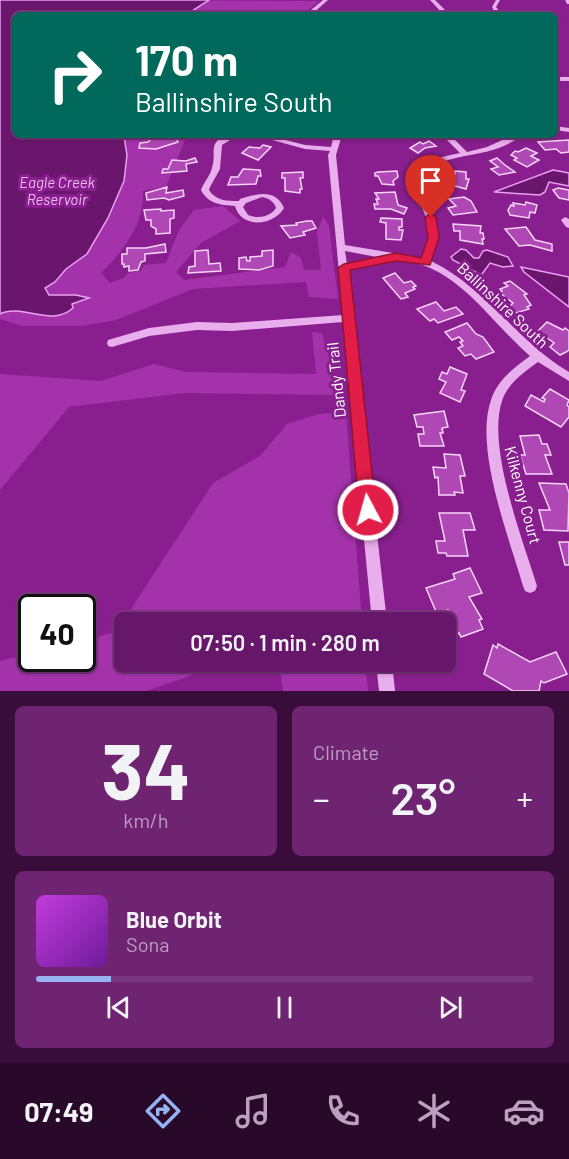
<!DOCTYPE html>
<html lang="en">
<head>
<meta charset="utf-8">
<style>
  :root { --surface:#67176a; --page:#6f2472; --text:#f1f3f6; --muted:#bd9fc1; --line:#7a367e; --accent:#95b2f1 }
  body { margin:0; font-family:Barlow,sans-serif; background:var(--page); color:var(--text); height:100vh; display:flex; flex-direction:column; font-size:22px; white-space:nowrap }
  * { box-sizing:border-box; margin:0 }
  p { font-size:20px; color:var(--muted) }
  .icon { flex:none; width:33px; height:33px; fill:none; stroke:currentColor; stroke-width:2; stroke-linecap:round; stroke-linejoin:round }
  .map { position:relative; height:691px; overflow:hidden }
  .details { display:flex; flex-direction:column; gap:15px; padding:15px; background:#390d3a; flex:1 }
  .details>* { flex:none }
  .guide { position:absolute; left:12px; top:12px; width:546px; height:126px; border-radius:9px; box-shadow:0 2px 4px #0004,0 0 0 2px var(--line); background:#00695c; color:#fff; overflow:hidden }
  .speed { position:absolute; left:18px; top:594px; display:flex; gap:12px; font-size:30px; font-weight:700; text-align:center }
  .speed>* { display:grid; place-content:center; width:78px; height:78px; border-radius:50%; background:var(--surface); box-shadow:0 2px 4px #0004,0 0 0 2px var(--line); line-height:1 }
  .speed .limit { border:3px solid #111; border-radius:9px; background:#fff; color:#111 }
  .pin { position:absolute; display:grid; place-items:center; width:51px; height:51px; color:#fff; margin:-62px -26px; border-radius:50% 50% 50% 0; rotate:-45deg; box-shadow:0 0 6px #0007 }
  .pin .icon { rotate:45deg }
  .me { position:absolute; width:66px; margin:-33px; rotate:354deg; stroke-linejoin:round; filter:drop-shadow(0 0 4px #0008) }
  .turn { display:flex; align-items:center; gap:21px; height:126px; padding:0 24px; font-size:27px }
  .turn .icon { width:78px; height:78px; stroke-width:2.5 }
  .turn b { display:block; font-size:42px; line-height:51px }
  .big { font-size:45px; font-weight:600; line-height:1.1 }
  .details .tile { flex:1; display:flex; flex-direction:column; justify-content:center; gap:9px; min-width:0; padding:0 21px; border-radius:9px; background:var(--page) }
  .details .dial { align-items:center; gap:0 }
  .dial b { font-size:78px; line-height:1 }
  .song { display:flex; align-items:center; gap:18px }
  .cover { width:72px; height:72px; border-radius:9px; background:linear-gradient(135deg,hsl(290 70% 55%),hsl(280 70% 35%)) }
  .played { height:6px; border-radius:3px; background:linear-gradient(90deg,var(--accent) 15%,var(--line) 15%) }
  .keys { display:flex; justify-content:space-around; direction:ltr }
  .heat { display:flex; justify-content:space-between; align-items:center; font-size:33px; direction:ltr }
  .details .tiles { flex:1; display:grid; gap:15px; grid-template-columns:1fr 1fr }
  .tile:last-child { grid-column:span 2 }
  .trip { position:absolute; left:114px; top:612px; width:342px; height:60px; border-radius:9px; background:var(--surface); box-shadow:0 2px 4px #0004,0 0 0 2px var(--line); font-weight:600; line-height:60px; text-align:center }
  .dock { display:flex; height:96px; justify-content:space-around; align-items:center; background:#29092a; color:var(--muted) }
  .dock .icon { width:42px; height:42px }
  .dock .selected { color:var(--accent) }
  .dock b { font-size:27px; color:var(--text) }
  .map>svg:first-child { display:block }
  .green { fill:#a433ab }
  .water { fill:#6a166d; stroke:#e8a1ee; stroke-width:1.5 }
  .building { fill:#af48b5; stroke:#f7d3f9; stroke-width:1.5 }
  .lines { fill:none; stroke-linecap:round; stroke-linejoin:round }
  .minor { fill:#e9aeec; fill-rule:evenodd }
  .route { fill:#e11d48; stroke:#92132f; stroke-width:1.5 }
  .labels { text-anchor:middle; stroke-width:6; stroke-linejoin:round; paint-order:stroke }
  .far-water-label { font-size:15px; font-style:italic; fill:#f0baf3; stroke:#891f8e }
  .street-label { font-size:16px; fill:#fff; stroke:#891f8e }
</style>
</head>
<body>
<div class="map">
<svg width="569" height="691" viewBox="0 0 569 691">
  <rect width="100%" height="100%" fill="#891f8e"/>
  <g class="green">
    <path d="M0,0L319,1L307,11L271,15H15V135H187L166,187L143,191C144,225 124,250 101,273L110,283L124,278L128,273L141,271L144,265L166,263L179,230L194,210L223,206L240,221L201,243L176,272L184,280L285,267L291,252L301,258L304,270H321L317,232L323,217L329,226L338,299L309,297L306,282L193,289L116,320L82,326H22L0,319Z"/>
    <polygon points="312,332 322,333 335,375 334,395 184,393 69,407 0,490 0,374 101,381 154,364 186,372 316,374"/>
    <polygon points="346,412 362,622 124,622 124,662 219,662 187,677 146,691 0,691 0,661 31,653 32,658 82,658 83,640 116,632 213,483 260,456 287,424 319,414"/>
    <polygon points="279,662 365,662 368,691 283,691"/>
  </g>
  <g class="water">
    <path d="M0,0H209L186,15H15V135H122L124,137L127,155L124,181L108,218L87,254L66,269L55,282L45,288L49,295H76L89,298L72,304L73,308C51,328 23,303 0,314Z"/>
    <polygon points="553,170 569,173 569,186 549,182 545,192 540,195 494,192"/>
    <polygon points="461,249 466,250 474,258 479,258 483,251 487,250 508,257 513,266 503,267 490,263 482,274 479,274 453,260 451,257"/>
    <polygon points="521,267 569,277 569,307 524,272"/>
  </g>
  <g class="building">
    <polygon points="154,135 166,135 167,139 175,136 178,142 156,149 139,148 140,143 148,142 152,138 150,136"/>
    <polygon points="569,140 569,152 561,153 556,149 545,150 538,142"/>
    <polygon points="420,142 423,144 429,141 436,146 425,148 418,153 410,148"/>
    <polygon points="263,145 271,147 258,160 242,153 249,147 260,148"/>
    <polygon points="526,148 537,153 531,156 539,160 527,167 514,160 517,158 511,155 515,151 518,152"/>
    <polygon points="195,158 197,162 186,164 187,171 162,173 163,169 168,169 172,160 186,161"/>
    <polygon points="497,158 505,165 515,172 499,175 491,169 498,167 490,161"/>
    <polygon points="243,169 260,170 261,176 258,176 256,184 228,185 231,177 238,177"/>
    <polygon points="397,171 398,177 393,181 394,185 382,184 378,176 375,176 375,173 378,172"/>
    <polygon points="455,171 466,172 466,179 469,179 466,189 455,186 443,188 439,183 455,182 452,174 455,174"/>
    <polygon points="303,172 303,178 300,178 302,189 300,189 300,193 285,191 285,178 282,178 282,173"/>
    <polygon points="167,187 166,193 183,190 184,196 169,200 164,198 147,200 146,193"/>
    <polygon points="558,188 569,190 569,200 559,198 553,190"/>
    <polygon points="395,192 398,205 407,208 404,214 391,209 375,209 374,204 378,204 376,199 379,199 375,193"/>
    <polygon points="464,197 471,201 477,212 453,215 448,208 456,206 449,199"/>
    <polygon points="526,202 537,205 535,213 530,212 529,218 510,215 508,210 511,205 514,206 513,203 525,205"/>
    <polygon points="161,209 161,211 174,210 174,218 170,219 170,233 156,234 156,229 151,226 151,220 146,220 144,210"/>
    <polygon points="381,218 402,219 402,227 399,227 399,230 403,230 401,240 386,239 386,223 380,222"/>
    <polygon points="307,221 312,221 316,228 303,232 305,235 290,238 281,226 297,225 296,223"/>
    <polygon points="453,224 481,226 480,233 483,233 484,239 482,239 483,244 460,240 460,231 454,231"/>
    <polygon points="526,227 535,240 552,244 552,251 530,245 519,246 505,229"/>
    <polygon points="165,244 166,252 145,254 145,261 141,262 138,270 129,271 129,266 124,267 124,264 122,264 122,254 127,254 127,248 146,248"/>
    <polygon points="208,250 209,264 220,263 221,271 188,273 189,267 195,266 195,251"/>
    <polygon points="273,250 273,266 259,270 239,269 239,258 246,257 247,261 250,261 250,257 262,256 262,251"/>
    <polygon points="395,273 404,283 411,281 416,286 413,287 415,289 405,293 408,297 401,299 383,278"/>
    <polygon points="510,281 527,294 524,295 531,305 527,307 529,309 516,313 509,307 513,303 499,292 502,291 500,289 508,286 504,283"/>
    <polygon points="436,302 444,311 456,307 463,314 438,323 434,319 430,321 417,309"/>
    <polygon points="547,322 563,330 565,328 569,331 569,350 566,352 560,355 550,347 554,343 538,331"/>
    <polygon points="467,323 476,334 483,337 494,352 476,359 471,354 465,356 458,348 463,346 460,342 463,341 459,337 452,340 445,332"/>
    <polygon points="450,367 467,374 461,390 465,391 460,402 440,393 446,382 439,379 442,372 447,374"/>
    <polygon points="550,389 569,400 567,405 569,407 569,417 561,427 525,406 531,395 544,402 545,399 542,398"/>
    <polygon points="444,411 448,427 442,428 443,433 440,433 444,446 420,446 418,434 424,434 423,427 417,427 414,415"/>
    <polygon points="539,435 542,444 547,444 551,455 545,455 552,474 526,474 520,455 525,455 520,436"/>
    <polygon points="444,454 460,455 465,476 460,476 463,493 454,492 455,495 439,495 438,477 435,478 433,467 446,468"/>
    <polygon points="539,483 566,484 569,493 568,531 544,530 539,510 550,510"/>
    <polygon points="439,513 470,513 475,530 463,530 468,556 447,556 446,553 438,553 436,541 445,541"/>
    <polygon points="559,542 569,542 569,565 565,565"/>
    <polygon points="470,568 482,593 469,597 482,619 479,620 483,629 461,637 459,633 452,636 446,622 452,619 448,610 437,614 426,588 455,579 453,574"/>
    <polygon points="498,644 530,662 556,652 567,674 544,683 541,681 539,691 513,691 484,674 493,645 497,648"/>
  </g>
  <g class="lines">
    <g class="minor">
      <polygon points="323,0 328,0 311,15 305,15"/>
      <polygon points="430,0 435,0 450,15 444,15"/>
      <polygon points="496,0 500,0 496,7 502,15 496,15 492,7"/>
      <polygon points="565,0 569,0 569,4 567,4"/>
      <rect x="555" y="77" width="14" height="4"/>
      <polygon points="555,126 569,128 569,132 555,130"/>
      <path d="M227,135H238L222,145L220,169L210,187L209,190C216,201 227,201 239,201L240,199C257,194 275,188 284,208C274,226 241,229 235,206C221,205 208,204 201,190C204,182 210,176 212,168C217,152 207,143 227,135ZM262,197C268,198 274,201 276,208C270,217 258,219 248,215L243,207L246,203Z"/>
      <path d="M254,135H266L305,145L331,147L334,135H342L336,155L345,245L423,258C427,247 430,237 428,225C426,213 418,202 415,190C408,163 441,157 460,153L442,135H450L467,152L487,147L513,135H523C513,142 501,148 489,151C473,156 422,159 421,181C421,189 426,196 429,203C440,226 439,237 431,261C485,287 517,341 569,372V381L538,362C524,372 509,383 503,398C485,444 523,540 537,586L535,591L530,593L525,591L523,586C509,537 474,449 491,400C497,380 514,368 530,356C490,322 456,263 398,260C381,259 363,266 347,270L387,622H372L343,322L232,331L197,330L149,336L112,347L108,346L107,343L108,340L149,328L197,322L232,323L343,315L328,155L330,151L305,149ZM345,251L377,257L347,264Z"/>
      <polygon points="565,217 569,219 569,228 566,227 561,220"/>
      <polygon points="376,662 392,662 395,691 379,691"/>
    </g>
  </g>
  <polygon class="route" points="431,213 436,217 439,238 430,265 396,261 350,270 376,510 374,516 368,518 362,516 359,510 338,268 344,264 396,253 421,258 428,238 425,217"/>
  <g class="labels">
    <g class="far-water-label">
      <text x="57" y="188">Eagle Creek<tspan x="57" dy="17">Reservoir</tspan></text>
    </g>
    <g class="street-label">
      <text transform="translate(503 305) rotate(43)" y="6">Ballinshire South</text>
      <text transform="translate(336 380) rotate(-96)" y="6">Dandy Trail</text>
      <text transform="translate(523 495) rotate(75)" y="6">Kilkenny Court</text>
    </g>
  </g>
</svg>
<div class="speed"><div class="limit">40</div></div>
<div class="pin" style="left:431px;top:217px;background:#d93025"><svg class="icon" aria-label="arrive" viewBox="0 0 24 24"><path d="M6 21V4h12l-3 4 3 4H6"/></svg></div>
<svg class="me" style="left:368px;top:510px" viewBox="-20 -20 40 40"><circle r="17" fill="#e11d48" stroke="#fff" stroke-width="3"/><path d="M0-11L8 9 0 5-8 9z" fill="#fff"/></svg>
<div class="trip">07:50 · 1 min · 280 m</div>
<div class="guide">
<div class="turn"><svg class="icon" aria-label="right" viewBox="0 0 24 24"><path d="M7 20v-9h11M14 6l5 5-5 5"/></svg><div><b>170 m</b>Ballinshire South</div></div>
</div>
</div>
<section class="details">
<div class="tiles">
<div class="tile dial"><b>34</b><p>km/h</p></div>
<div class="tile"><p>Climate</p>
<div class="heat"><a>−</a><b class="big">23°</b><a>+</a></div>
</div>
<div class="tile">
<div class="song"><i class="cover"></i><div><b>Blue Orbit</b><p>Sona</p></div></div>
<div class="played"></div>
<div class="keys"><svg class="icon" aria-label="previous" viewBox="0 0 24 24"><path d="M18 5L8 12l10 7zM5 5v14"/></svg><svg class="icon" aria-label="pause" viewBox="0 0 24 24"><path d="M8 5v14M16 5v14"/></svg><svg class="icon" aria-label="next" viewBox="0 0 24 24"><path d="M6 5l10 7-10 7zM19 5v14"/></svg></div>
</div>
</div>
</section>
<nav class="dock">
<b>07:49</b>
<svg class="icon selected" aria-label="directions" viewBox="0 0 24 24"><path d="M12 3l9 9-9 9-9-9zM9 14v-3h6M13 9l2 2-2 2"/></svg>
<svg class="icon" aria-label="music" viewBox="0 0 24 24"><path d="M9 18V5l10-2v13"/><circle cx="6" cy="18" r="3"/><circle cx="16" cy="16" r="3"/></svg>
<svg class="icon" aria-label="phone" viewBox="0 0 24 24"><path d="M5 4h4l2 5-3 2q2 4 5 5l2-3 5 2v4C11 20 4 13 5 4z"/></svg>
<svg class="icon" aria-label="climate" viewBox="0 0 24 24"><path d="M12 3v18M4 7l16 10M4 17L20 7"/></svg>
<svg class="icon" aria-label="car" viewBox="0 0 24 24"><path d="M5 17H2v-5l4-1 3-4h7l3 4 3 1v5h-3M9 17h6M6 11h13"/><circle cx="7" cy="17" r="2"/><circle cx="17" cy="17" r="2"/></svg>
</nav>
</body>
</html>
